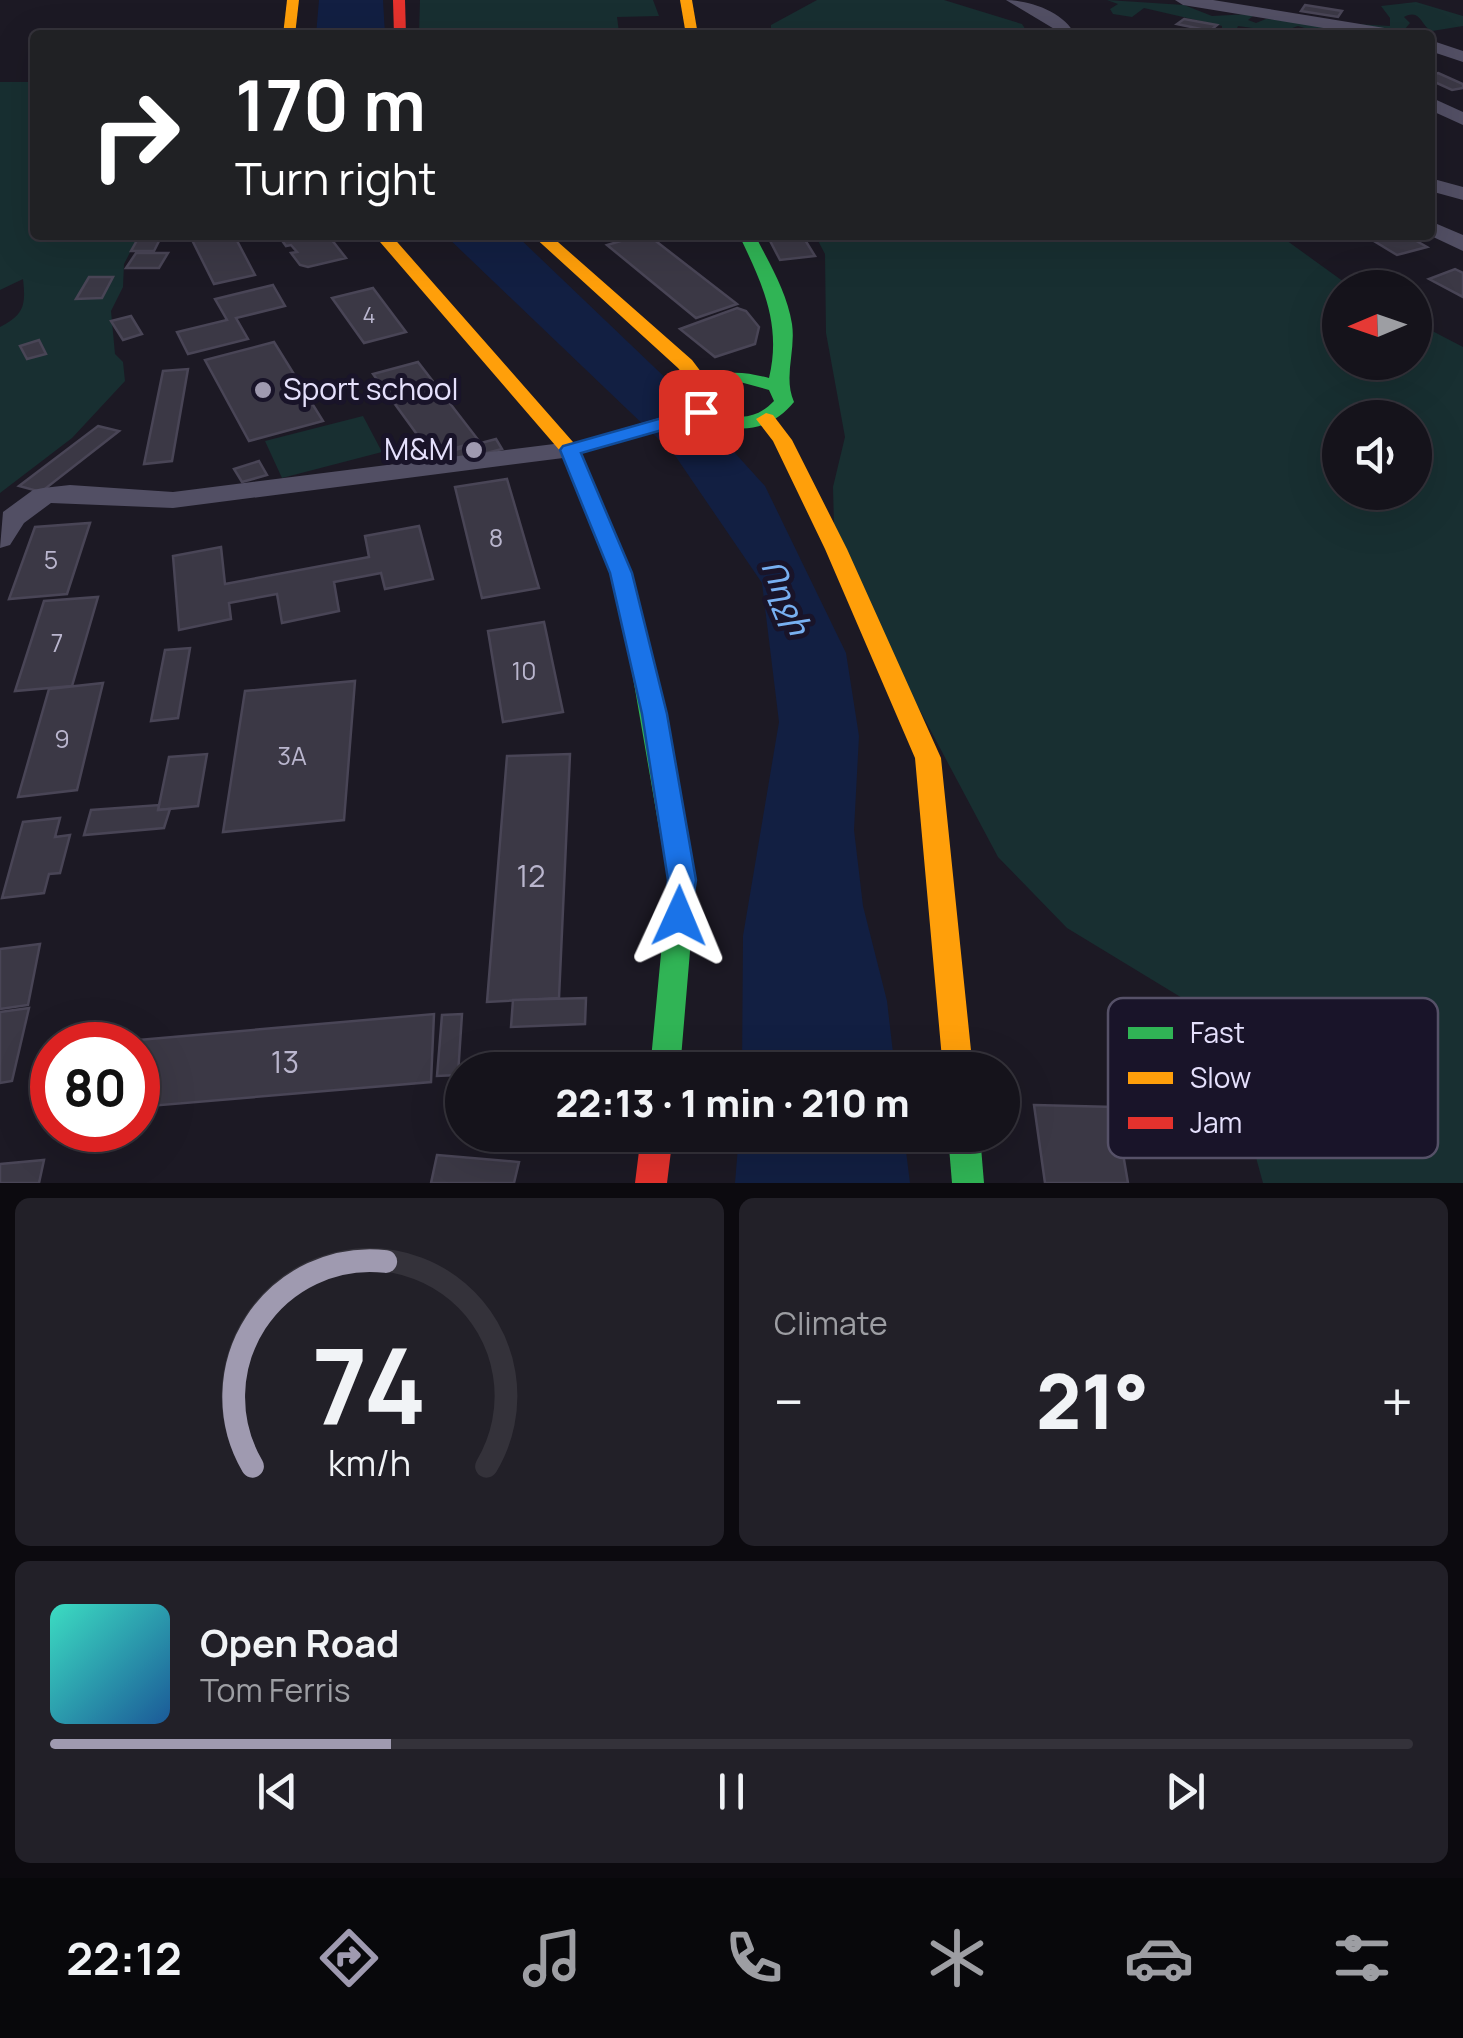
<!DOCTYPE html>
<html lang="en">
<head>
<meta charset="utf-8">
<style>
  :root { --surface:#15131b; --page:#222028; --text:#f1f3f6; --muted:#9d9ea3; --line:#34323a; --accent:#9f9ab0 }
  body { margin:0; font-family:Manrope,"Noto Sans Armenian",sans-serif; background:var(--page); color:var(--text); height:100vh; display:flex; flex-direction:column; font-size:38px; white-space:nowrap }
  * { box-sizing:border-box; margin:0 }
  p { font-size:32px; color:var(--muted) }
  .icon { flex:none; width:55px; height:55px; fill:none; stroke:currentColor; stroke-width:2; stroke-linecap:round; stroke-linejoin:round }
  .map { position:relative; height:1183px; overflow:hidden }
  .drawer { display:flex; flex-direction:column; gap:15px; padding:15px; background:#0c0a0f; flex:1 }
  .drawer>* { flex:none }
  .top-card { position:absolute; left:30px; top:30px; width:1405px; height:210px; border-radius:10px; box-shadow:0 10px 40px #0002,0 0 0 2px var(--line); background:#202124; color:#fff; overflow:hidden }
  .needle { width:65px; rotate:268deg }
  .controls { position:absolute; left:1322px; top:270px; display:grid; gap:20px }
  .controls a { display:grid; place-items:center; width:110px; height:110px; border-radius:50%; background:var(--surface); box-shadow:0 10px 40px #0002,0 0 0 2px var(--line); font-size:50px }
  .speed { position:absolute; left:30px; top:1022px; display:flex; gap:20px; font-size:50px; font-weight:700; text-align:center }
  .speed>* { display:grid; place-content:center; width:130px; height:130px; border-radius:50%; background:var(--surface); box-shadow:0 10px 40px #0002,0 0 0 2px var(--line); line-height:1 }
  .speed .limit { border:15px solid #d22; background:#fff; color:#111 }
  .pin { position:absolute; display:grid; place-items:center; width:85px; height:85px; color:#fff; margin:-42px; border-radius:20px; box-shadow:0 5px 15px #0006 }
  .me { position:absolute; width:110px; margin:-55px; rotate:1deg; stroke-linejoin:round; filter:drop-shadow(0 0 8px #0008) }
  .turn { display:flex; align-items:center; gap:35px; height:210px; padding:0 40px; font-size:45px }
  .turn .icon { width:130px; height:130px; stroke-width:2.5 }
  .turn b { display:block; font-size:70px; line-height:85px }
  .big { font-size:75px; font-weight:800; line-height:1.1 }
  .drawer .tile { flex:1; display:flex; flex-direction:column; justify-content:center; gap:15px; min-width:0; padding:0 35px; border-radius:15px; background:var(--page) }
  .drawer .dial { align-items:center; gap:0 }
  .dial svg { height:260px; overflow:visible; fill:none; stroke:var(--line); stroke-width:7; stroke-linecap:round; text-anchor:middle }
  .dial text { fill:var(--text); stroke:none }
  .song { display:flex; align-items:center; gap:30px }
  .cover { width:120px; height:120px; border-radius:15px; background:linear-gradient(135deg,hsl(170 70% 55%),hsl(210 70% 35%)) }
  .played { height:10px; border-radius:5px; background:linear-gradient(90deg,var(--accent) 25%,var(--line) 25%) }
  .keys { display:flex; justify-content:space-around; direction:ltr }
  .heat { display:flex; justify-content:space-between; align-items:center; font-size:55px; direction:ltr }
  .drawer .tiles { flex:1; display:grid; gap:15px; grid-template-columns:1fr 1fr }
  .tile:last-child { grid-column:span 2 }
  .trip { position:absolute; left:445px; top:1052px; width:575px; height:100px; border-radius:50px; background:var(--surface); box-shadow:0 10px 40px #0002,0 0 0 2px var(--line); font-weight:800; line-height:100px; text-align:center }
  .dock { display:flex; height:160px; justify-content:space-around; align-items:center; background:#08080b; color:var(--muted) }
  .dock .icon { width:70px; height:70px }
  .dock .selected { color:var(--accent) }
  .dock b { font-size:45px; color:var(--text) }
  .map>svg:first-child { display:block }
  .green { fill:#182f31; fill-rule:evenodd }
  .water { fill:#121f42 }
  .building { fill:#3b3845; stroke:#494556; stroke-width:2.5 }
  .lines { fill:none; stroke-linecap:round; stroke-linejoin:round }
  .street { fill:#524f64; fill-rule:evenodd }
  .fast { fill:#30b455; fill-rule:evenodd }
  .slow { fill:#ff9f0a; fill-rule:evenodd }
  .jam { fill:#e5322d; fill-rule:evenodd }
  .route { fill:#1a73e8; stroke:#114b97; stroke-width:2.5 }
  .poi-dot { fill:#9f9ab0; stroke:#191429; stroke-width:4 }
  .labels { text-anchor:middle; stroke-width:10; stroke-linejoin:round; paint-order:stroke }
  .far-number-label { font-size:22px; fill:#bab6ce }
  .number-label { font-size:25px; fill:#bab6ce }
  .poi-label { font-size:30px; fill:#e5e0fc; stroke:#191429; text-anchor:start }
  .near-number-label { font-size:30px; fill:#bab6ce }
  .water-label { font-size:32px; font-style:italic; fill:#78b0f1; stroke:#191429 }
  .key { fill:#191429; stroke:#565168; stroke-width:2.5 }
  .key-label { font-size:28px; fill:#e5e0fc }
</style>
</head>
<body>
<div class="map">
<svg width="1463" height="1183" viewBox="0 0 1463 1183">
  <rect width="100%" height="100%" fill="#1c1924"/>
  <g class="green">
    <polygon points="420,0 653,0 659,16 617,17 619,32 419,35"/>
    <polygon points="817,0 944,0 1022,24 1029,35 771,35 771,25"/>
    <path d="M1107,0L1184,5L1212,16L1250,14L1253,16L1248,20L1256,23L1266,19L1390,26V18L1381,6L1416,2L1463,16V26L1432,31C1421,27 1421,8 1404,17L1410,23L1405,29L1417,35H1327L1298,26L1281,32L1238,26L1235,33L1240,35H1222V26L1144,8L1132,17L1113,14L1110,9L1118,4Z"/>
    <path d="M0,82H35V235H139L124,264L123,287L111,311L115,354L123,362L125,381L72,438L0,493V327C24,315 26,305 23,279L0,290Z"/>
    <path d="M815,235H1279L1351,287L1340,288V362H1415V322L1463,347V1183H1263L1246,1121L1197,1007L1067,928L998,857L899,671L834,525L833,487L845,437L826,333L825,254ZM1340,418H1415V492H1340Z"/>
    <polygon points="363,416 382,452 282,478 265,441"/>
  </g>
  <g class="water">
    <polygon points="319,0 383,0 385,35 316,35"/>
    <polygon points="445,235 516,235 676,388 765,486 846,653 859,736 854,830 863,906 887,1001 895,1070 742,1070 743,936 779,722 762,583 674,454"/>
    <polygon points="739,1135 904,1135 910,1183 735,1183"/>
  </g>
  <g class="building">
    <polygon points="1305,5 1342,11 1338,17 1301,11"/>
    <polygon points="1184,19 1217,25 1210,31 1177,24"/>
    <polygon points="1438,73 1463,84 1463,88 1452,90 1430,80 1430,75"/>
    <polygon points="140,235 162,235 154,251 131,251"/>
    <polygon points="218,235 234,235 255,275 214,284 192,240"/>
    <polygon points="278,235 328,235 346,258 308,267 300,265 291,253 297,252 291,245 286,246"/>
    <polygon points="641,235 648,235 737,304 696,318 607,245"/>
    <polygon points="767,235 802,235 815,256 780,260"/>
    <polygon points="1364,235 1406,235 1427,247 1397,255"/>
    <polygon points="136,253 168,253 159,268 126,268"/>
    <polygon points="1455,269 1463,273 1463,297 1429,279"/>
    <polygon points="89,277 113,277 102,298 76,299"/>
    <polygon points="273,285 285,306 236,318 248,339 188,354 177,332 227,320 215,299"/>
    <polygon points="373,288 406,332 364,343 332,298"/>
    <polygon points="737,308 746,311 759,327 755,344 715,357 680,329"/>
    <polygon points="131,316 142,334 123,340 111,321"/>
    <polygon points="39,340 46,354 27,359 20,346"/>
    <polygon points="274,342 323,421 249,441 205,360"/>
    <polygon points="418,362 479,441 432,455 373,374"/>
    <polygon points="188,369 172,461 144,464 163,371"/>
    <polygon points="98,426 119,431 41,492 19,486"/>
    <polygon points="496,439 502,449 452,462 447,452"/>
    <polygon points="259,461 267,475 242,482 234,469"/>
    <polygon points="507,479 539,588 482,598 455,487"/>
    <polygon points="90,523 67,594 9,599 35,527"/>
    <polygon points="419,526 433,579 385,589 381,573 334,582 339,611 282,623 277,594 229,603 231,619 179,630 173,556 221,547 225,584 369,557 365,536"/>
    <polygon points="98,597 72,686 15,691 44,601"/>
    <polygon points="544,622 563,712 503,722 488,631"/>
    <polygon points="190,648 178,718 151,721 165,650"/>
    <polygon points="355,681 344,820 223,832 245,691"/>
    <polygon points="103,683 77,790 18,797 49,689"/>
    <polygon points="207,754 198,806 158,810 169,757"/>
    <polygon points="570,754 559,998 487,1002 507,756"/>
    <polygon points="159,805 158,810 170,809 164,828 84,835 91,810"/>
    <polygon points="60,818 55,837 70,835 60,873 49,874 44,893 2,898 23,822"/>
    <polygon points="40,944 28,1005 0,1009 0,949"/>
    <polygon points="586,998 585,1024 511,1027 513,1000"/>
    <polygon points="29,1008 12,1081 0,1083 0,1012"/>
    <polygon points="434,1014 431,1082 138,1107 138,1045 81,1045"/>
    <polygon points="462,1014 458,1075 437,1076 442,1015"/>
    <polygon points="1034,1105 1115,1107 1128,1183 1045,1183"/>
    <polygon points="437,1155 519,1162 514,1183 431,1183"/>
    <polygon points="44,1160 39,1183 0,1183 0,1164"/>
  </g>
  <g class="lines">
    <g class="street">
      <path d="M1006,0C1029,0 1065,12 1075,35H1057L1056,30Z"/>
      <polygon points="1175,0 1213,0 1397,30 1406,35 1366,35 1183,5"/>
      <polygon points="1221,29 1233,31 1236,35 1212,34"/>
      <polygon points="1430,40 1463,51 1463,62 1430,51"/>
      <polygon points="1430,97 1463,112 1463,125 1430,110"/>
      <polygon points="1430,178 1463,187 1463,200 1430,191"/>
      <polygon points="1430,221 1463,235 1463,251 1429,235"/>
      <polygon points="570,442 583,450 579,456 173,508 51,503 24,523 10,545 0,548 3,512 33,490 43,488 70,485 173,492"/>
    </g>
    <g class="fast">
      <path d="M739,235H755C769,263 787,292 792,324C796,351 783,377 794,402C765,438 717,437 689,401C707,367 737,370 769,378C782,324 762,283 739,235ZM740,382L769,390L774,401C754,422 728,422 709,400L722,386Z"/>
      <polygon points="643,658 655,666 696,880 680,1070 650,1070 668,880 631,666"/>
      <polygon points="948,1135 980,1135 984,1183 952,1183"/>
    </g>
    <g class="slow">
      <polygon points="287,0 299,0 295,35 283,35"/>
      <polygon points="680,0 692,0 698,35 686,35"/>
      <polygon points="374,235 391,235 580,450 632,573 655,666 651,672 635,672 631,666 610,573 561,452"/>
      <polygon points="532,235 550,235 692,360 714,389 712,393 698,393 678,368"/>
      <polygon points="766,413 773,415 792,440 847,549 941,758 973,1070 943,1070 915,758 825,549 773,441 756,419"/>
    </g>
    <g class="jam">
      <polygon points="393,0 405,0 406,35 394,35"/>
      <polygon points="704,405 714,411 711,415 570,456 560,450 563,446"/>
      <polygon points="641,1135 673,1135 667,1183 635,1183"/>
    </g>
  </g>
  <polygon class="route" points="701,407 708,408 708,417 581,453 632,573 667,714 696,880 689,924 679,928 669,924 665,916 668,880 642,714 610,573 560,450 563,446"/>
  <g class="poi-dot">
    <circle cx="263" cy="390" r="10"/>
    <circle cx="474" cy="450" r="10"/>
  </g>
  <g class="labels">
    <g class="far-number-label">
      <text x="369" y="323">4</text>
    </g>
    <g class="number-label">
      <text x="496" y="547">8</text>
      <text x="51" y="569">5</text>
      <text x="57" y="652">7</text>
      <text x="524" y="680">10</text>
      <text x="62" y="748">9</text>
      <text x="292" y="765">3A</text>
    </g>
    <g class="poi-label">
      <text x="283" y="400">Sport school</text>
      <text x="454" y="460" text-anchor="end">M&amp;M</text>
    </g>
    <g class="near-number-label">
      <text x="531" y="887">12</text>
      <text x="285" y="1073">13</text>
    </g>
    <g class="water-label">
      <text transform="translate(786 597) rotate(67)" y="11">Ողջի</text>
    </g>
  </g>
  <rect x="1108" y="998" width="330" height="160" rx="15" class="key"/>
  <rect x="1128" y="1027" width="45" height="12" fill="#30b455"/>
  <rect x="1128" y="1072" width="45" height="12" fill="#ff9f0a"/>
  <rect x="1128" y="1117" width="45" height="12" fill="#e5322d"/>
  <g class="key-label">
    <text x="1190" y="1043">Fast</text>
    <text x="1190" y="1088">Slow</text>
    <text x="1190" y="1133">Jam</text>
  </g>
</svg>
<div class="controls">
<a><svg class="needle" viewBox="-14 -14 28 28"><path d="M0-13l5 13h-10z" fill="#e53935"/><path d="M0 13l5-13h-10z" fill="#9d9ea3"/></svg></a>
<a><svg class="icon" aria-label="sound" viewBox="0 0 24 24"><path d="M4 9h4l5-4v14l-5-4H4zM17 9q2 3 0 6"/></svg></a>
</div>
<div class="speed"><div class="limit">80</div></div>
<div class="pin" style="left:701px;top:412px;background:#d93025"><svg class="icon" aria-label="arrive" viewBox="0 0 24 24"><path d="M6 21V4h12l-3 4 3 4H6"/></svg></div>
<svg class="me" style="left:679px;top:916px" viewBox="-20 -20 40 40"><path d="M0-17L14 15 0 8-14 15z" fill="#1a73e8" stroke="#fff" stroke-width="4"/></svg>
<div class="trip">22:13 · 1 min · 210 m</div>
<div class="top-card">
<div class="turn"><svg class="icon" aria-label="right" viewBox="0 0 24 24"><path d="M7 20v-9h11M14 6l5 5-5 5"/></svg><div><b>170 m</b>Turn right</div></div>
</div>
</div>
<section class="drawer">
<div class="tiles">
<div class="tile dial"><svg viewBox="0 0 100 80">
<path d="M14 69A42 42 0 1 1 86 69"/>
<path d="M14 69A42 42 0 0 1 55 6" stroke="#9f9ab0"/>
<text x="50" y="56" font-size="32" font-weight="700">74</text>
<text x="50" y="72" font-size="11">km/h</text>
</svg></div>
<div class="tile"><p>Climate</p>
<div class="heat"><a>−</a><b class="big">21°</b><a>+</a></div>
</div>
<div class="tile">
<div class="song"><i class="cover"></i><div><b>Open Road</b><p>Tom Ferris</p></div></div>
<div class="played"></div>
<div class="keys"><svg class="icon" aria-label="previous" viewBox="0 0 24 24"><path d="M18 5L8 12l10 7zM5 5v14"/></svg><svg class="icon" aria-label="pause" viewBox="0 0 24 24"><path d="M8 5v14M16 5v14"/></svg><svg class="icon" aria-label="next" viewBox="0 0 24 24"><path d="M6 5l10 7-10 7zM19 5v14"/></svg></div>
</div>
</div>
</section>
<nav class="dock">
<b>22:12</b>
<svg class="icon selected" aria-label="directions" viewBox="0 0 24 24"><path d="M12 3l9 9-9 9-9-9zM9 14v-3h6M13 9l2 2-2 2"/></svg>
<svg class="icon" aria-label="music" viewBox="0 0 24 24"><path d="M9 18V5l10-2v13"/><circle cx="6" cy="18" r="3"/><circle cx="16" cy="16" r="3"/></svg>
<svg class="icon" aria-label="phone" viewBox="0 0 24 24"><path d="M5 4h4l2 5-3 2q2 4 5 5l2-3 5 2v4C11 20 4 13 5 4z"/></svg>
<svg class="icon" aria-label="climate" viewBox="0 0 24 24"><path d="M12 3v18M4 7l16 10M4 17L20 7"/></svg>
<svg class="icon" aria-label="car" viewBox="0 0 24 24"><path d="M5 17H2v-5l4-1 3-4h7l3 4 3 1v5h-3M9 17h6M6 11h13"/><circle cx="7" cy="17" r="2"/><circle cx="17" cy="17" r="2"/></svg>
<svg class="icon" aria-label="filters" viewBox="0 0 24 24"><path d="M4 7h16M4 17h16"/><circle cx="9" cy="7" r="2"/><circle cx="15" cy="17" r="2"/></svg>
</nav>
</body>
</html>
